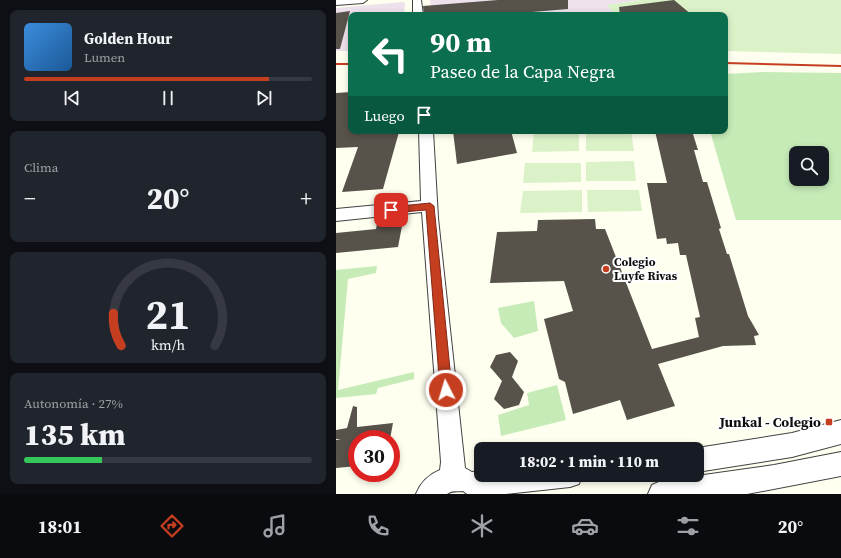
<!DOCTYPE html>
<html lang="es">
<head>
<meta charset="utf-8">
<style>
  :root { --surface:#171b24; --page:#20242c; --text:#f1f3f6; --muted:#9ea1a6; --line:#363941; --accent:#c53e20 }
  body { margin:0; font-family:"Source Serif 4",serif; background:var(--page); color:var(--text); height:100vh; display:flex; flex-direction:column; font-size:15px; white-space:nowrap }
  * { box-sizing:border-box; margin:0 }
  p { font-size:13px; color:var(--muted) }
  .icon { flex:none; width:22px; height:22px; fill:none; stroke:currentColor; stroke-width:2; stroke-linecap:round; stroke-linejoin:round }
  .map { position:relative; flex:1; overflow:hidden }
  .drawer { display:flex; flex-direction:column; gap:10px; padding:10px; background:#0d0f14; width:336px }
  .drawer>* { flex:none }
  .top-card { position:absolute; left:12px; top:12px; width:380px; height:122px; border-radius:8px; box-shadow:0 2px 6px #0003; background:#0b6e4f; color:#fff; overflow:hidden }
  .buttons { position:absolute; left:453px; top:146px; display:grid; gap:8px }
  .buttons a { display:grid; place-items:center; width:40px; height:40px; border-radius:8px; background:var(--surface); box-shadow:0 2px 6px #0003; font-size:20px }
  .speed { position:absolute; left:12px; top:430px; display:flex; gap:8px; font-size:20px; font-weight:700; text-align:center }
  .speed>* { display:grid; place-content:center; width:52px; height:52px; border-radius:50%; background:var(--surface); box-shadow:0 2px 6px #0003; line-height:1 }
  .speed .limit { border:6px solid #d22; background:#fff; color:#111 }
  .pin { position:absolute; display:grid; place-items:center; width:34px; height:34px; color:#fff; margin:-17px; border-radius:8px; box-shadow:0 2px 6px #0006 }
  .me { position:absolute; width:44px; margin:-22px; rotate:355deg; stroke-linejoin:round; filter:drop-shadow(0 0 3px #0008) }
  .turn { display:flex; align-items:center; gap:14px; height:84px; padding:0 16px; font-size:18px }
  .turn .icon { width:52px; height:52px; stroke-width:2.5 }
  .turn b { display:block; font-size:28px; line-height:34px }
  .then { display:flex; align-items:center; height:38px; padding:0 16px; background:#0003; gap:8px; font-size:15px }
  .big { font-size:30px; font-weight:800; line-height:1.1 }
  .drawer .tile { flex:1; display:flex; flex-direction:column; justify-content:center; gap:6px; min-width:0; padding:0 14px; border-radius:8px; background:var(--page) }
  .drawer .dial { align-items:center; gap:0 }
  .dial svg { height:104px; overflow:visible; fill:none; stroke:var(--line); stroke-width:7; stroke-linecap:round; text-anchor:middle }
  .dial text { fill:var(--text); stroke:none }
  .song { display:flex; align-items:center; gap:12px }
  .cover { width:48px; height:48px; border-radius:6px; background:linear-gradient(135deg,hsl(210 70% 55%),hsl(210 70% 35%)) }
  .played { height:4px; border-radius:2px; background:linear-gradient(90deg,var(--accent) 85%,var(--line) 85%) }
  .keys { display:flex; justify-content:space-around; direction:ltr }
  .heat { display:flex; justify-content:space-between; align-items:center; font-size:22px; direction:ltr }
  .charge { height:6px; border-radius:3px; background:linear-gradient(90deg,#34c759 27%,var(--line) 0) }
  .trip { position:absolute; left:138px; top:442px; width:230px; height:40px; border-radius:8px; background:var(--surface); box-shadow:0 2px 6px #0003; font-weight:800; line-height:40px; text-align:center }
  .menu { display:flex; height:64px; justify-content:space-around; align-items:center; background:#090b0e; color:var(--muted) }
  .menu .icon { width:28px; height:28px }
  .menu .current { color:var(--accent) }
  .menu b { font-size:18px; color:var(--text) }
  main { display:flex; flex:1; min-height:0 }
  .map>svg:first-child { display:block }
  .industrial { fill:#ede2ec }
  .green { fill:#c6ebb7; fill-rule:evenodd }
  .pitch { fill:#dbf2c9 }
  .building { fill:#57524a }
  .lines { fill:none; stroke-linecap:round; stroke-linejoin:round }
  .minor-casing { stroke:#414141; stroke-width:2 }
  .minor { fill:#fff; fill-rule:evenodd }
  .rail { stroke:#c53e20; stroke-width:2 }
  .route { fill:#c53e20; stroke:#802815 }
  .poi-dot { fill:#c53e20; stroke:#fff; stroke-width:1.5 }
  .labels { text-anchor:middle; stroke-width:4; stroke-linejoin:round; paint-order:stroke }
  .poi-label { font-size:12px; font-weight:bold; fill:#0e0e0e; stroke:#fff; text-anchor:start }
  .near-poi-label { font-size:14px; font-weight:bold; fill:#0e0e0e; stroke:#fff; text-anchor:end }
</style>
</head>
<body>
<main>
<section class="drawer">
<div class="tile">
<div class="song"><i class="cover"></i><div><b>Golden Hour</b><p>Lumen</p></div></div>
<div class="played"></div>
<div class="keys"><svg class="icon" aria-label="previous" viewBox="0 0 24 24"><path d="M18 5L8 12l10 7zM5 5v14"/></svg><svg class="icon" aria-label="pause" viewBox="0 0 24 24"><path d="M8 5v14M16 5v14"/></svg><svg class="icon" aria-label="next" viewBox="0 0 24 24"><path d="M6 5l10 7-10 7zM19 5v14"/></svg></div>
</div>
<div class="tile"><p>Clima</p>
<div class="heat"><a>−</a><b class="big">20°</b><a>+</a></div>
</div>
<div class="tile dial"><svg viewBox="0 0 100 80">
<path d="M14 69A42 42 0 1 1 86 69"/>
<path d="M14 69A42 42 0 0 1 8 44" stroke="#c53e20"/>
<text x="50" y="56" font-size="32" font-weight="700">21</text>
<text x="50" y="72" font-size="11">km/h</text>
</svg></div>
<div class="tile"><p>Autonomía · 27%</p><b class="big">135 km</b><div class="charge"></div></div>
</section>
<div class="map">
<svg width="505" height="494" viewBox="0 0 505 494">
  <rect width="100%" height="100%" fill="#feffef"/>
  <g class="industrial">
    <polygon points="94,0 305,0 271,5 280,15 96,15"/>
    <polygon points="66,2 69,3 68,15 15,15 15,51 0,51 0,8"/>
  </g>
  <g class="green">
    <path d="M427,72L505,73V220H400L374,131H389V74ZM460,153H486V179H460Z"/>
    <polygon points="41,266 40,273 12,279 2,390 78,372 78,379 42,388 40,394 0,398 0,270"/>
    <polygon points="198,301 202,331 178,338 165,323 162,308"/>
    <polygon points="221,385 230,420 165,436 162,415 193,405 191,393"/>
  </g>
  <g class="pitch">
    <polygon points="305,0 505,0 505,54 389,51 389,15 280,15 271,5"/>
    <polygon points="198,131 243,131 243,151 196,152"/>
    <polygon points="250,131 295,131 298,151 250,151"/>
    <polygon points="298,161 300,181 250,181 250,162"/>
    <polygon points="189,163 245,163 245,182 187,183"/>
    <polygon points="246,190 246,212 184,213 187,191"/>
    <polygon points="251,190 303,190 306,211 252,212"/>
  </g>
  <g class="building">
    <polygon points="162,0 232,0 232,9 196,12 197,15 88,15 87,6"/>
    <polygon points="338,0 356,15 284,15 283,7"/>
    <polygon points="14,11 4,49 0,49 0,13"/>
    <polygon points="15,92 15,131 63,132 47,189 6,192 22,147 0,148 0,93"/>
    <polygon points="117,131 175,131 181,153 121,164"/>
    <polygon points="319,131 356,131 362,150 358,150 367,182 371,182 385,228 383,229 391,254 393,254 412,316 423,335 418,336 420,345 387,346 322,364 339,406 291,420 284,400 237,414 229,382 223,379 208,319 237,311 228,281 154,283 161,232 201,231 202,220 259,219 260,229 269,229 316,349 363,337 359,318 364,317 350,255 344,255 342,243 331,244 330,238 321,239 311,183 331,183"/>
    <polygon points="57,223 56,227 66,226 62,247 0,253 0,233 40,229 41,224"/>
    <polygon points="174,352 182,361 176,377 188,392 183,405 168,409 158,399 166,381 154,367 160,355"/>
    <polygon points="17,406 21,407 21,427 57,423 54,439 21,439 21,466 0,468 0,440 5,439 0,439 0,430 11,428"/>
  </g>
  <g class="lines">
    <defs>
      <g id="minor">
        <polygon points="0,0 31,0 27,3 0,5"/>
        <polygon points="77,0 85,0 87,15 77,15"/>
        <path d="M83,131H97L102,218L129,468L136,472L145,471V475H246L243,484L234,487L170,494H131L127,491C121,492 116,490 111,494H80C85,482 92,475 104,470L105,462L86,212L0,221V209L85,201Z"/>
        <polygon points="505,420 505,444 456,457 361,472 361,449 359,449 361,448 456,433"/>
        <polygon points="505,452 505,476 411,494 312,494 316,485 325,481 438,465"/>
      </g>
    </defs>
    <use href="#minor" class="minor-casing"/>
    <use href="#minor" class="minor"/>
    <g class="rail">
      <polyline points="389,63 505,66"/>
      <polyline points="0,64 15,64"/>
    </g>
  </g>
  <polygon class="route" points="94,203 98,206 116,390 114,394 110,396 106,394 104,390 90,210 55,213 51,210 55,207"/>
  <g class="poi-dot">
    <circle cx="270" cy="269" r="4"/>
    <rect x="489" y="418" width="8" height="8" rx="2"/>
  </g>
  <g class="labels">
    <g class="poi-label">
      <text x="278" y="266">Colegio<tspan x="278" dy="14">Luyfe Rivas</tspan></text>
    </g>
    <g class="near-poi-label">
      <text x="485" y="427">Junkal - Colegio</text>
    </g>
  </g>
</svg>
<div class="buttons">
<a><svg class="icon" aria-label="search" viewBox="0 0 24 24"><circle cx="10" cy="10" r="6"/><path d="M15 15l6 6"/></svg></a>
</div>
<div class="speed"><div class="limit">30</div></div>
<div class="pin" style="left:55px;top:210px;background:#d93025"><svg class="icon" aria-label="arrive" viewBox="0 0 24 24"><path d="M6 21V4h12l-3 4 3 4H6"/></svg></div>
<svg class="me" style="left:110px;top:390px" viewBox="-20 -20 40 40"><circle r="17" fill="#c53e20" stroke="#fff" stroke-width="3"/><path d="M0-11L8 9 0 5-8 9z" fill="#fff"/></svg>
<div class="trip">18:02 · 1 min · 110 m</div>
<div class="top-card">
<div class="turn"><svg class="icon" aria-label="left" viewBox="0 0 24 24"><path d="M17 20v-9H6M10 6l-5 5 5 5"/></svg><div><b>90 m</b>Paseo de la Capa Negra</div></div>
<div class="then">Luego<svg class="icon" aria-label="arrive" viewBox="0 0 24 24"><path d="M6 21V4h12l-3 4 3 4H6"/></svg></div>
</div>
</div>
</main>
<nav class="menu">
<b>18:01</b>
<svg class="icon current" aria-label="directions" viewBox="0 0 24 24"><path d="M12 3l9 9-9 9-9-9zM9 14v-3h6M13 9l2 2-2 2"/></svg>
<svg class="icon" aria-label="music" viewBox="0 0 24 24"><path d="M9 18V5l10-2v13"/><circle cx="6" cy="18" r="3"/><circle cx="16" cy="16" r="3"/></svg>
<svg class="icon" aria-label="phone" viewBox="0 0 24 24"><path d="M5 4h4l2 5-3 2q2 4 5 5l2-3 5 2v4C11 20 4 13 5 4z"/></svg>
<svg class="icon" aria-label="climate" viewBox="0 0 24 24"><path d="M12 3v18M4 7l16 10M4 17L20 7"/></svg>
<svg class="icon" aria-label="car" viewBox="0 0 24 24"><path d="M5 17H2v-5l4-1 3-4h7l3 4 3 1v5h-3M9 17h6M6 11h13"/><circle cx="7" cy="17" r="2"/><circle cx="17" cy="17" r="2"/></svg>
<svg class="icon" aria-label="filters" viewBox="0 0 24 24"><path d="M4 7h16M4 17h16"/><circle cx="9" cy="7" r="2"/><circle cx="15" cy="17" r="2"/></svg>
<b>20°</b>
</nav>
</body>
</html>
